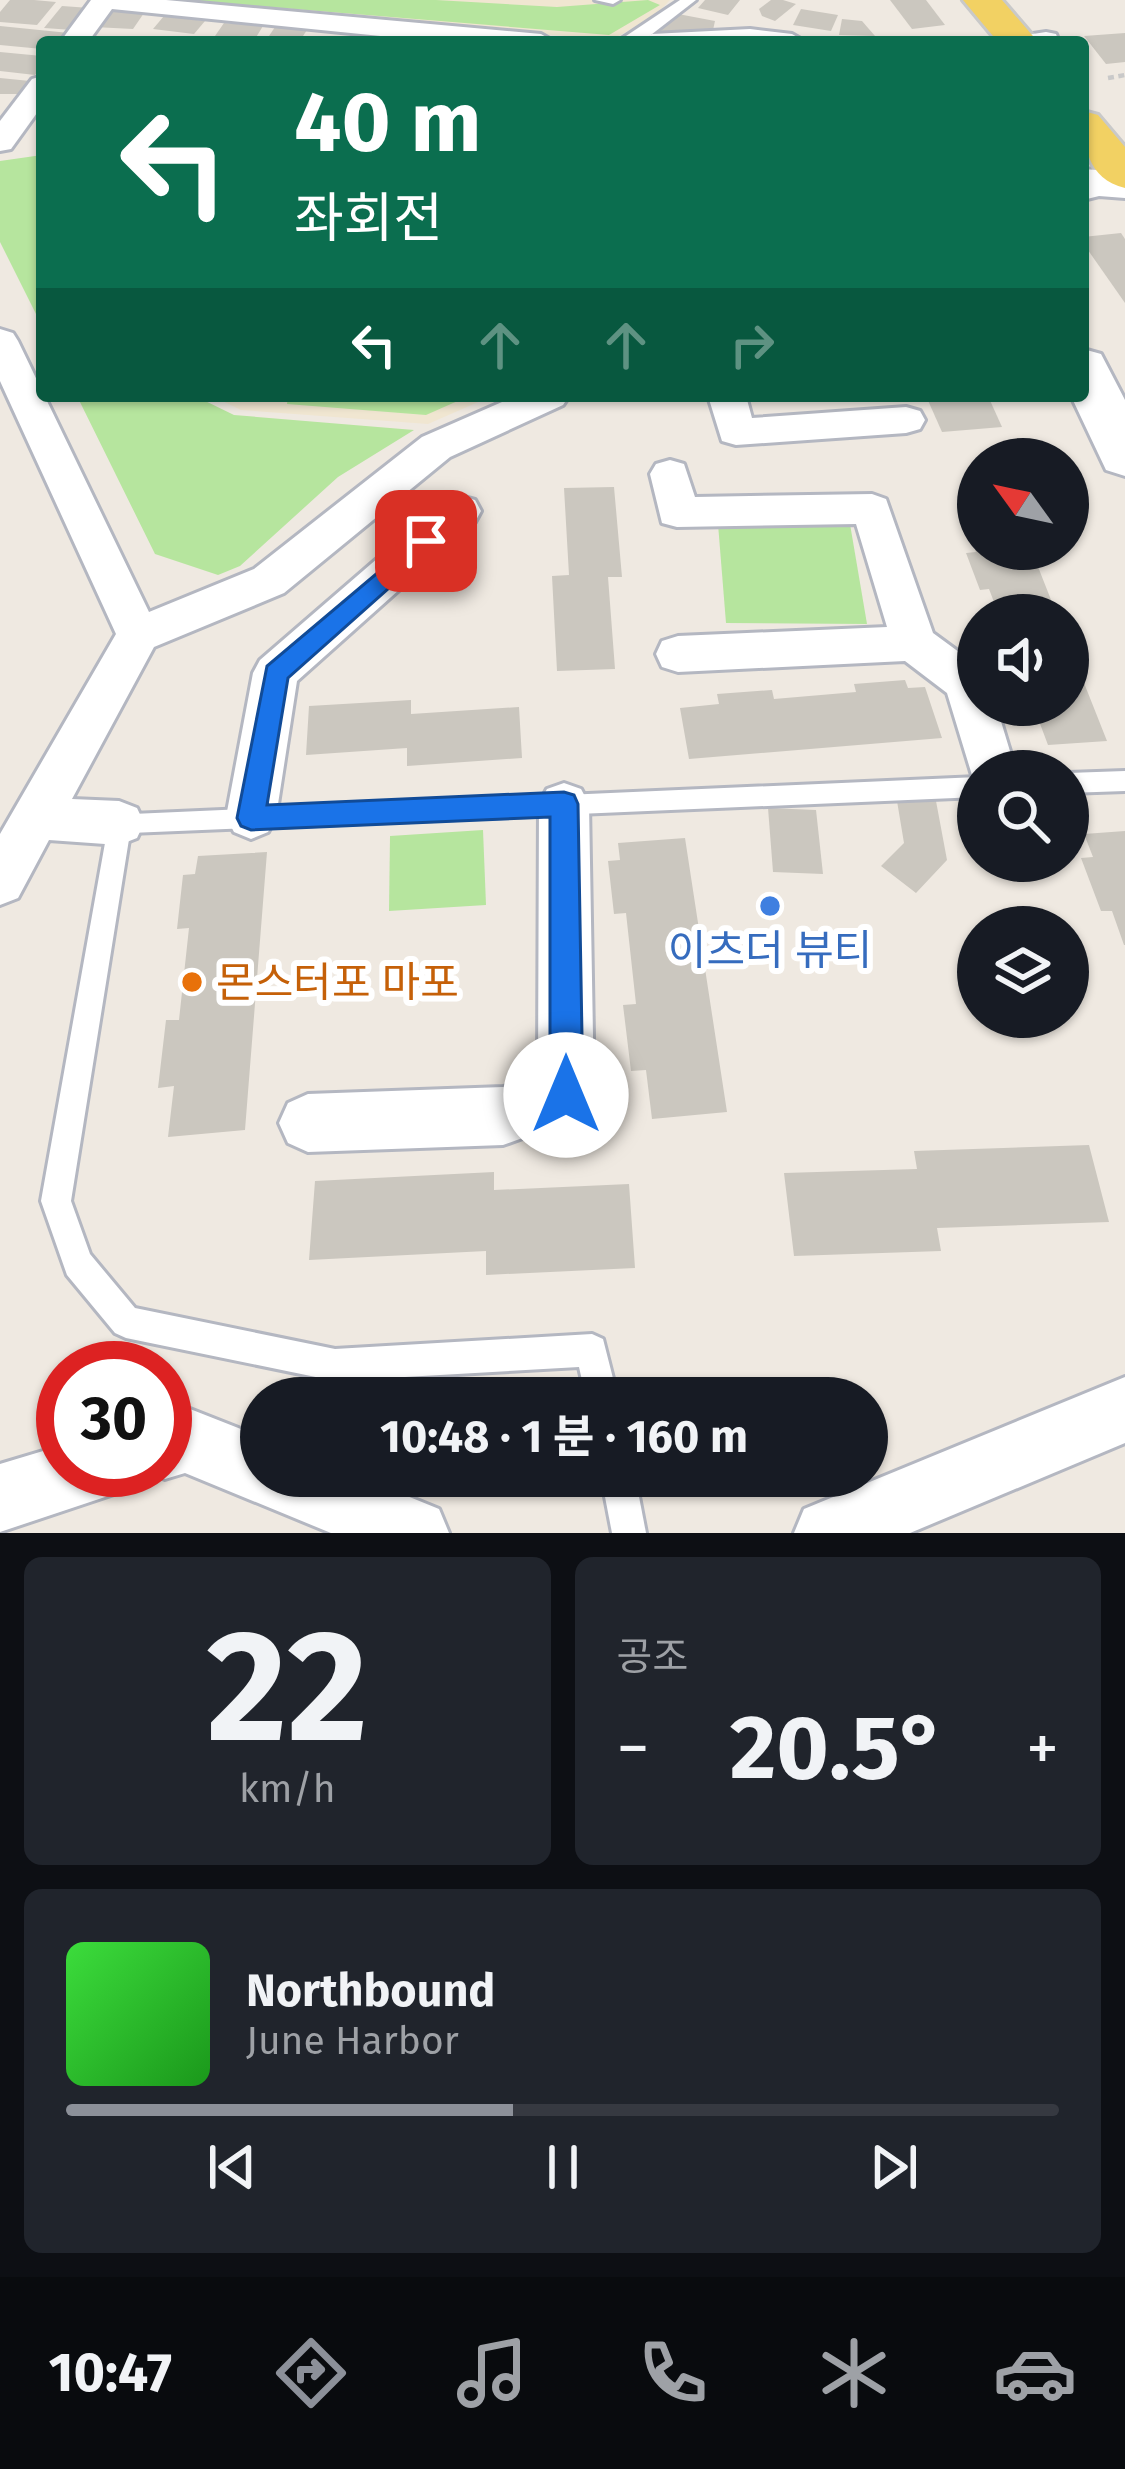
<!DOCTYPE html>
<html lang="ko">
<head>
<meta charset="utf-8">
<style>
  :root { --surface:#171b24; --page:#20242c; --text:#f1f3f6; --muted:#9ea1a6; --line:#363941; --accent:#8c9099 }
  body { margin:0; font-family:"Fira Sans","Noto Sans KR",sans-serif; background:var(--page); color:var(--text); height:100vh; display:flex; flex-direction:column; font-size:45px; white-space:nowrap }
  * { box-sizing:border-box; margin:0 }
  p { font-size:39px; color:var(--muted) }
  .icon { flex:none; width:66px; height:66px; fill:none; stroke:currentColor; stroke-width:2; stroke-linecap:round; stroke-linejoin:round }
  .map { position:relative; height:1533px; overflow:hidden }
  .details { display:flex; flex-direction:column; gap:24px; padding:24px; background:#0d0f14; flex:1 }
  .details>* { flex:none }
  .hud { position:absolute; left:36px; top:36px; width:1053px; height:366px; border-radius:12px; box-shadow:0 3px 9px #0004; background:#0b6e4f; color:#fff; overflow:hidden }
  .needle { width:78px; rotate:303deg }
  .fabs { position:absolute; left:957px; top:438px; display:grid; gap:24px }
  .fabs a { display:grid; place-items:center; width:132px; height:132px; border-radius:50%; background:var(--surface); box-shadow:0 3px 9px #0004; font-size:60px }
  .speed { position:absolute; left:36px; top:1341px; display:flex; gap:24px; font-size:60px; font-weight:700; text-align:center }
  .speed>* { display:grid; place-content:center; width:156px; height:156px; border-radius:50%; background:var(--surface); box-shadow:0 3px 9px #0004; line-height:1 }
  .speed .limit { border:18px solid #d22; background:#fff; color:#111 }
  .pin { position:absolute; display:grid; place-items:center; width:102px; height:102px; color:#fff; margin:-51px; border-radius:24px; box-shadow:0 6px 18px #0006 }
  .me { position:absolute; width:132px; margin:-66px; rotate:0deg; stroke-linejoin:round; filter:drop-shadow(0 0 9px #0008) }
  .turn { display:flex; align-items:center; gap:42px; height:252px; padding:0 60px; font-size:54px }
  .turn .icon { width:156px; height:156px; stroke-width:2.5 }
  .turn b { display:block; font-size:84px; line-height:102px }
  .lanes { display:flex; align-items:center; height:114px; padding:0 60px; background:#0003; justify-content:center; gap:60px; direction:ltr }
  .lanes .off { opacity:.35 }
  .big { font-size:90px; font-weight:700; line-height:1.1 }
  .details .card { flex:1; display:flex; flex-direction:column; justify-content:center; gap:18px; min-width:0; padding:0 42px; border-radius:18px; background:var(--page) }
  .details .dial { align-items:center; gap:0 }
  .dial b { font-size:156px; line-height:1 }
  .song { display:flex; align-items:center; gap:36px }
  .cover { width:144px; height:144px; border-radius:18px; background:linear-gradient(135deg,hsl(120 70% 55%),hsl(120 70% 35%)) }
  .played { height:12px; border-radius:6px; background:linear-gradient(90deg,var(--accent) 45%,var(--line) 45%) }
  .keys { display:flex; justify-content:space-around; direction:ltr }
  .heat { display:flex; justify-content:space-between; align-items:center; font-size:66px; direction:ltr }
  .details .tiles { flex:1; display:grid; gap:24px; grid-template-columns:1fr 1fr }
  .card:last-child { grid-column:span 2 }
  .trip { position:absolute; left:240px; top:1377px; width:648px; height:120px; border-radius:60px; background:var(--surface); box-shadow:0 3px 9px #0004; font-weight:700; line-height:120px; text-align:center }
  .dock { display:flex; height:192px; justify-content:space-around; align-items:center; background:#090b0e; color:var(--muted) }
  .dock .icon { width:84px; height:84px }
  .dock .current { color:var(--accent) }
  .dock b { font-size:54px; color:var(--text) }
  .map>svg:first-child { display:block }
  .education { fill:#f0e6d1 }
  .green { fill:#b6e59e }
  .building { fill:#cbc7bf }
  .lines { fill:none; stroke-linecap:round; stroke-linejoin:round }
  .lane-casing { stroke:#b4b7c1; stroke-width:6 }
  .street-casing { stroke:#b4b7c1; stroke-width:6 }
  .secondary-casing { stroke:#b4b7c1; stroke-width:6 }
  .primary-casing { stroke:#c9c9c9; stroke-width:6 }
  .path { stroke:#c9c9c9; stroke-width:4.5; stroke-dasharray:6 4.5; stroke-linecap:butt }
  .lane { fill:#fff; fill-rule:evenodd }
  .street { fill:#fff; fill-rule:evenodd }
  .secondary { fill:#fff; fill-rule:evenodd }
  .primary { fill:#f2d163; fill-rule:evenodd }
  .route { fill:#1a73e8; stroke:#114b97; stroke-width:3 }
  .shop-dot { fill:#3f7fe0; stroke:#fff; stroke-width:4.5 }
  .food-dot { fill:#e8710a; stroke:#fff; stroke-width:4.5 }
  .labels { text-anchor:middle; stroke-width:12; stroke-linejoin:round; paint-order:stroke }
  .shop-label { font-size:42px; fill:#366cbe; stroke:#fff }
  .food-label { font-size:42px; fill:#c56008; stroke:#fff; text-anchor:start }
</style>
</head>
<body>
<div class="map">
<svg width="1125" height="1533" viewBox="0 0 1125 1533">
  <rect width="100%" height="100%" fill="#efe9e1"/>
  <g class="education">
    <polygon points="153,0 670,0 655,16 611,40"/>
    <polygon points="212,396 492,396 428,424 241,410"/>
  </g>
  <g class="green">
    <polygon points="183,0 436,0 557,7 648,0 660,5 609,35"/>
    <polygon points="42,155 42,326 0,242 0,161"/>
    <polygon points="77,396 195,396 234,415 414,430 338,477 240,566 218,575 155,554"/>
    <polygon points="288,396 469,396 426,415 287,404"/>
    <polygon points="718,524 850,524 867,624 726,623"/>
    <polygon points="483,830 486,905 389,911 390,836"/>
  </g>
  <g class="building">
    <polygon points="10,0 34,0 56,2 37,25 0,22 0,12"/>
    <polygon points="705,0 740,0 728,15 698,8"/>
    <polygon points="771,0 783,0 796,4 775,21 762,16 759,9"/>
    <polygon points="890,0 926,0 945,25 912,29"/>
    <polygon points="62,6 90,8 73,30 44,28"/>
    <polygon points="801,9 838,15 831,31 793,25"/>
    <polygon points="106,11 144,13 133,29 94,27"/>
    <polygon points="678,14 715,21 713,30 654,35"/>
    <polygon points="164,16 205,21 194,34 153,29"/>
    <polygon points="842,19 862,21 875,36 839,35"/>
    <polygon points="224,23 263,26 255,39 215,36"/>
    <polygon points="0,26 69,33 61,42 42,42 42,49 0,45"/>
    <polygon points="275,27 307,30 299,42 265,42"/>
    <polygon points="1125,33 1125,62 1106,64 1084,36"/>
    <polygon points="0,52 42,56 42,66 35,75 0,71"/>
    <polygon points="0,78 30,81 19,94 0,94"/>
    <polygon points="1121,233 1125,239 1125,303 1083,243 1083,237"/>
    <polygon points="926,396 988,396 1002,427 942,432"/>
    <polygon points="614,487 622,577 608,577 615,669 557,671 552,576 569,575 564,488"/>
    <polygon points="970,536 978,536 978,549 1031,549 1057,615 999,615 989,589 980,590 966,553 976,552"/>
    <polygon points="1068,643 1088,693 1107,741 1048,745 1033,705 1068,705"/>
    <polygon points="905,680 908,688 925,687 942,738 689,759 680,708 719,704 717,694 772,690 774,699 856,692 854,684"/>
    <polygon points="411,700 411,714 519,707 522,758 407,766 407,748 306,755 309,706"/>
    <polygon points="897,801 936,801 947,860 916,893 881,866 904,843"/>
    <polygon points="768,808 816,810 823,874 773,872"/>
    <polygon points="1125,831 1125,945 1124,945 1112,911 1101,911 1081,858 1093,857 1084,834"/>
    <polygon points="685,838 727,1112 652,1119 646,1070 631,1071 623,1005 636,1004 626,913 614,914 608,861 620,860 618,843"/>
    <polygon points="267,852 245,1130 168,1137 174,1086 158,1088 166,1020 179,1020 189,928 177,929 183,875 195,874 198,856"/>
    <polygon points="1089,1145 1109,1222 937,1228 941,1251 794,1256 784,1173 917,1169 914,1151"/>
    <polygon points="494,1172 494,1190 629,1184 635,1268 486,1275 486,1251 309,1260 315,1181"/>
  </g>
  <g class="lines">
    <defs>
      <g id="lane">
        <polygon points="595,0 620,0 613,4"/>
        <polygon points="680,0 696,0 647,38 617,42"/>
        <polygon points="1125,771 1125,791 1068,793 1068,773"/>
        <polygon points="978,777 978,797 130,833 71,1201 90,1254 135,1308 335,1349 592,1334 603,1339 618,1398 586,1398 579,1367 335,1381 126,1338 115,1333 67,1275 41,1201 110,815"/>
        <polygon points="601,1476 635,1476 646,1533 612,1533"/>
      </g>
      <g id="street">
        <polygon points="91,0 166,0 541,34 555,42 440,42 112,9 88,42 60,42"/>
        <polygon points="750,29 792,34 806,42 638,42 652,34"/>
        <polygon points="1046,32 1056,34 1059,42 1016,42 1020,36"/>
        <polygon points="42,76 42,106 11,149 0,151 0,121 32,79"/>
        <polygon points="0,329 13,333 18,341 149,612 254,569 422,437 516,396 569,396 563,405 450,457 284,593 154,647 72,799 119,801 137,808 144,823 137,838 119,845 49,840 18,898 0,905 0,834 116,634 0,381"/>
        <polygon points="708,396 746,396 752,418 906,407 920,411 925,420 920,429 906,433 736,445 722,441"/>
        <polygon points="670,460 684,464 695,497 872,494 886,499 933,633 978,666 978,705 996,705 1016,771 978,771 975,785 947,693 905,661 678,672 662,667 656,654 662,641 678,636 887,627 856,524 677,527 662,523 650,474 656,464"/>
        <polygon points="460,496 475,500 481,511 475,522 297,681 276,817 268,832 251,839 234,832 226,817 253,673 260,660 445,500"/>
        <polygon points="564,783 581,789 589,804 594,1095 586,1115 503,1145 308,1152 288,1143 279,1123 288,1103 308,1094 503,1087 538,1076 539,804 547,789"/>
        <polygon points="1125,1377 1125,1443 910,1533 794,1533 804,1509"/>
        <polygon points="185,1407 261,1437 261,1476 358,1476 439,1509 449,1533 331,1533 185,1473 165,1479 143,1470 165,1470 165,1413"/>
        <polygon points="63,1445 63,1470 124,1470 114,1494 0,1532 0,1464"/>
      </g>
      <g id="secondary">
        <polygon points="1083,169 1125,172 1125,198 1099,196 1083,200"/>
        <polygon points="1083,349 1101,354 1125,400 1125,476 1106,470 1071,396 1083,396"/>
      </g>
      <g id="primary">
        <polygon points="963,0 1002,0 1038,42 998,42"/>
        <path d="M1083,111L1098,115L1125,147V188C1087,179 1083,145 1083,111Z"/>
      </g>
    </defs>
    <use href="#lane" class="lane-casing"/>
    <use href="#street" class="street-casing"/>
    <use href="#secondary" class="secondary-casing"/>
    <use href="#primary" class="primary-casing"/>
    <polyline class="path" points="1108,78 1125,75"/>
    <use href="#lane" class="lane"/>
    <use href="#street" class="street"/>
    <use href="#secondary" class="secondary"/>
    <use href="#primary" class="primary"/>
  </g>
  <polygon class="route" points="426,532 438,541 435,547 288,678 267,805 564,792 574,795 578,804 583,1095 578,1106 566,1111 555,1106 550,1095 550,817 251,830 241,826 237,818 267,666"/>
  <circle class="shop-dot" cx="770" cy="906" r="12"/>
  <circle class="food-dot" cx="192" cy="982" r="12"/>
  <g class="labels">
    <g class="shop-label">
      <text x="770" y="965">이츠더 뷰티</text>
    </g>
    <g class="food-label">
      <text x="216" y="997">몬스터포 마포</text>
    </g>
  </g>
</svg>
<div class="fabs">
<a><svg class="needle" viewBox="-14 -14 28 28"><path d="M0-13l5 13h-10z" fill="#e53935"/><path d="M0 13l5-13h-10z" fill="#9ea1a6"/></svg></a>
<a><svg class="icon" aria-label="sound" viewBox="0 0 24 24"><path d="M4 9h4l5-4v14l-5-4H4zM17 9q2 3 0 6"/></svg></a>
<a><svg class="icon" aria-label="search" viewBox="0 0 24 24"><circle cx="10" cy="10" r="6"/><path d="M15 15l6 6"/></svg></a>
<a><svg class="icon" aria-label="layers" viewBox="0 0 24 24"><path d="M12 4l9 5-9 5-9-5zM3 14l9 5 9-5"/></svg></a>
</div>
<div class="speed"><div class="limit">30</div></div>
<div class="pin" style="left:426px;top:541px;background:#d93025"><svg class="icon" aria-label="arrive" viewBox="0 0 24 24"><path d="M6 21V4h12l-3 4 3 4H6"/></svg></div>
<svg class="me" style="left:566px;top:1095px" viewBox="-20 -20 40 40"><circle r="19" fill="#fff"/><path d="M0-13L10 11 0 6-10 11z" fill="#1a73e8"/></svg>
<div class="trip">10:48 · 1 분 · 160 m</div>
<div class="hud">
<div class="turn"><svg class="icon" aria-label="left" viewBox="0 0 24 24"><path d="M17 20v-9H6M10 6l-5 5 5 5"/></svg><div><b>40 m</b>좌회전</div></div>
<div class="lanes"><svg class="icon" aria-label="left" viewBox="0 0 24 24"><path d="M17 20v-9H6M10 6l-5 5 5 5"/></svg><svg class="icon off" aria-label="ahead" viewBox="0 0 24 24"><path d="M12 20V5M6 11l6-6 6 6"/></svg><svg class="icon off" aria-label="ahead" viewBox="0 0 24 24"><path d="M12 20V5M6 11l6-6 6 6"/></svg><svg class="icon off" aria-label="right" viewBox="0 0 24 24"><path d="M7 20v-9h11M14 6l5 5-5 5"/></svg></div>
</div>
</div>
<section class="details">
<div class="tiles">
<div class="card dial"><b>22</b><p>km/h</p></div>
<div class="card"><p>공조</p>
<div class="heat"><a>−</a><b class="big">20.5°</b><a>+</a></div>
</div>
<div class="card">
<div class="song"><i class="cover"></i><div><b>Northbound</b><p>June Harbor</p></div></div>
<div class="played"></div>
<div class="keys"><svg class="icon" aria-label="previous" viewBox="0 0 24 24"><path d="M18 5L8 12l10 7zM5 5v14"/></svg><svg class="icon" aria-label="pause" viewBox="0 0 24 24"><path d="M8 5v14M16 5v14"/></svg><svg class="icon" aria-label="next" viewBox="0 0 24 24"><path d="M6 5l10 7-10 7zM19 5v14"/></svg></div>
</div>
</div>
</section>
<nav class="dock">
<b>10:47</b>
<svg class="icon current" aria-label="directions" viewBox="0 0 24 24"><path d="M12 3l9 9-9 9-9-9zM9 14v-3h6M13 9l2 2-2 2"/></svg>
<svg class="icon" aria-label="music" viewBox="0 0 24 24"><path d="M9 18V5l10-2v13"/><circle cx="6" cy="18" r="3"/><circle cx="16" cy="16" r="3"/></svg>
<svg class="icon" aria-label="phone" viewBox="0 0 24 24"><path d="M5 4h4l2 5-3 2q2 4 5 5l2-3 5 2v4C11 20 4 13 5 4z"/></svg>
<svg class="icon" aria-label="climate" viewBox="0 0 24 24"><path d="M12 3v18M4 7l16 10M4 17L20 7"/></svg>
<svg class="icon" aria-label="car" viewBox="0 0 24 24"><path d="M5 17H2v-5l4-1 3-4h7l3 4 3 1v5h-3M9 17h6M6 11h13"/><circle cx="7" cy="17" r="2"/><circle cx="17" cy="17" r="2"/></svg>
</nav>
</body>
</html>
